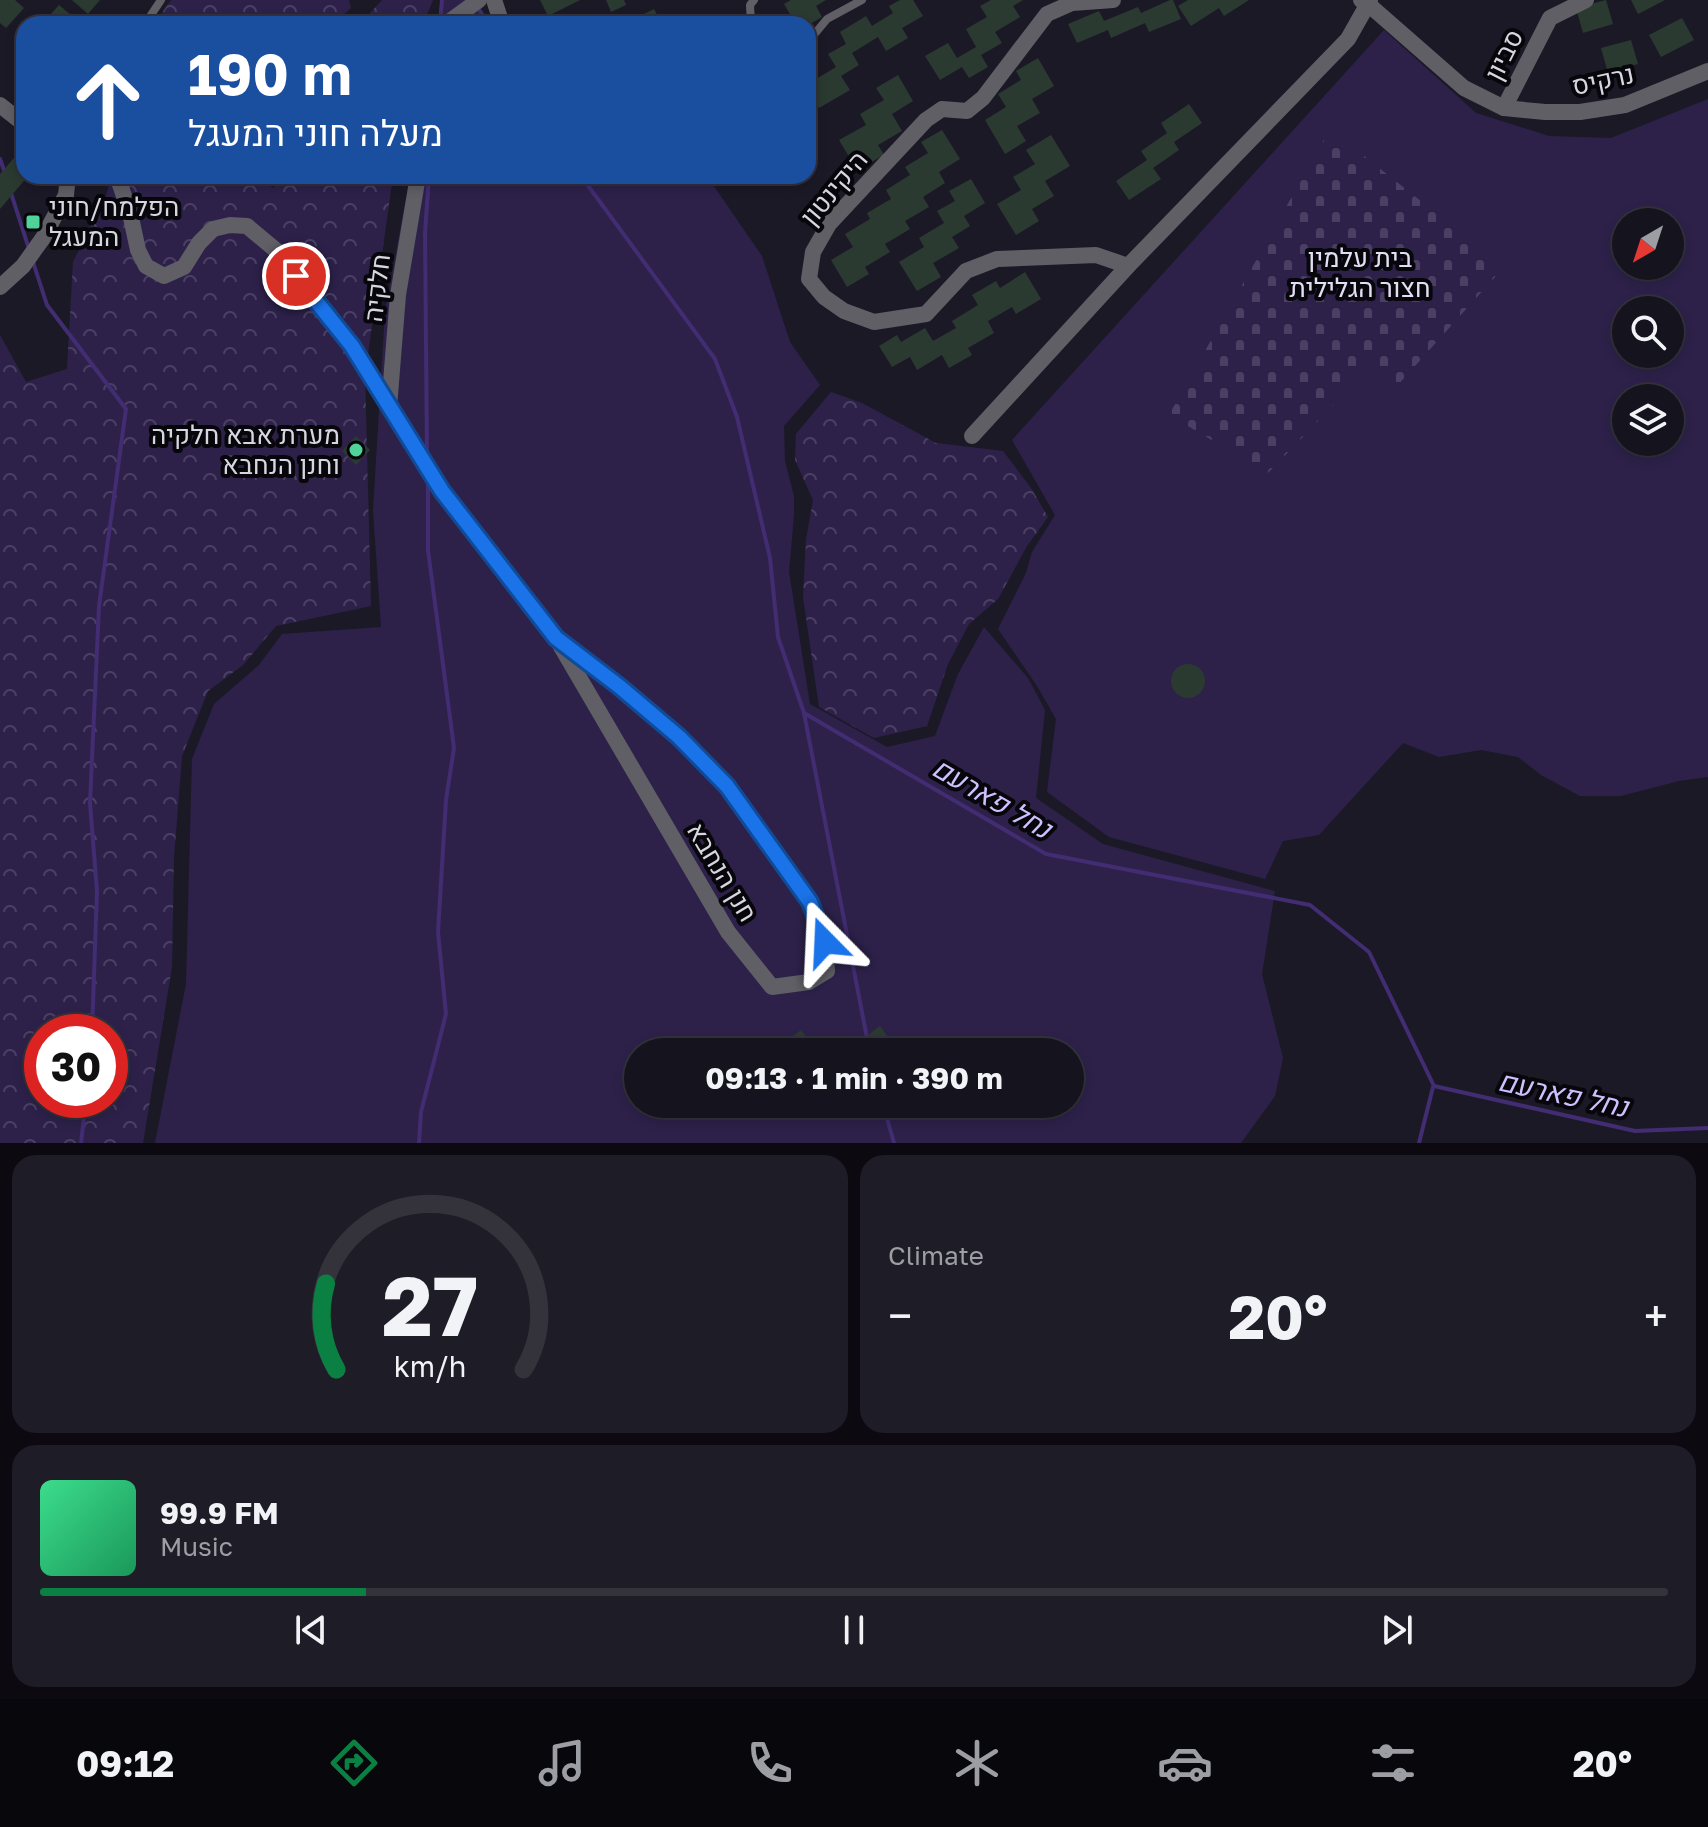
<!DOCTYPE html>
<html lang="en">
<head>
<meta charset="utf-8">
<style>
  :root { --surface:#15131d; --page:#1e1c26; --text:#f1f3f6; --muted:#9d9ea4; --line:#34323b; --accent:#0b8043 }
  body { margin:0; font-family:"Golos Text",Heebo,sans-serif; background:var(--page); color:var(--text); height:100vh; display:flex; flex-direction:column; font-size:30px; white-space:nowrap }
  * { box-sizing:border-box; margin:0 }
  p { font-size:26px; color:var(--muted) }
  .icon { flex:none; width:44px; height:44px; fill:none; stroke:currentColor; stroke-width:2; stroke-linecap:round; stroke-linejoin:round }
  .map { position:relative; height:1143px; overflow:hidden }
  .panel { display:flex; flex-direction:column; gap:12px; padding:12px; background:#0c0a10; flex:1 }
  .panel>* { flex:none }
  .banner { position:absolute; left:16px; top:16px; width:800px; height:168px; border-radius:24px; box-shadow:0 4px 12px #0003,0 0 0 2px var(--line); background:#1a4fa0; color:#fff; overflow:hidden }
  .needle { width:52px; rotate:219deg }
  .controls { position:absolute; left:1612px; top:208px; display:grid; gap:16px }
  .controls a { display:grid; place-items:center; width:72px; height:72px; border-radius:50%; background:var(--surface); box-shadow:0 4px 12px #0003,0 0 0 2px var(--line); font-size:40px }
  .speed { position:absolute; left:24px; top:1014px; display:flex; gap:16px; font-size:40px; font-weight:700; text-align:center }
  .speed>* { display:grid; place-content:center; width:104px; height:104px; border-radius:50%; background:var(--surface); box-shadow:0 4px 12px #0003,0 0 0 2px var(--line); line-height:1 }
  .speed .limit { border:12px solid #d22; background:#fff; color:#111 }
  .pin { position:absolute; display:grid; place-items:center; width:68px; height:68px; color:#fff; margin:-34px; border:4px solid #fff; border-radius:50%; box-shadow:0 2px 8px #0007 }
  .me { position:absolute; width:88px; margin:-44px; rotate:339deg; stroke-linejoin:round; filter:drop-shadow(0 0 6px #0008) }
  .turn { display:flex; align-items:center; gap:28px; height:168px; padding:0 40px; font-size:36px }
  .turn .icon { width:104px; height:104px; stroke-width:2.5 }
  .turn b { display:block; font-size:56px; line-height:68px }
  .big { font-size:60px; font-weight:700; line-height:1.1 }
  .panel .widget { flex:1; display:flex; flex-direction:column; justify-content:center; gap:12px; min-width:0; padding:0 28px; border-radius:24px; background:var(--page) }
  .panel .dial { align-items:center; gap:0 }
  .dial svg { height:208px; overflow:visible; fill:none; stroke:var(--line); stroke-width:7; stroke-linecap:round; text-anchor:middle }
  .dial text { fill:var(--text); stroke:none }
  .song { display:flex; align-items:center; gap:24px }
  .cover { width:96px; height:96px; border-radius:12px; background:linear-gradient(135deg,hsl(150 70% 55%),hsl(150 70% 35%)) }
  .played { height:8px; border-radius:4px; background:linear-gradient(90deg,var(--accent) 20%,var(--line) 20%) }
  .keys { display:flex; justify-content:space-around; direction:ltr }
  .heat { display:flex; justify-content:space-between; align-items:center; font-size:44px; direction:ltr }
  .panel .tiles { flex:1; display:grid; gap:12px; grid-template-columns:1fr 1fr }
  .widget:last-child { grid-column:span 2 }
  .trip { position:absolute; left:624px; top:1038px; width:460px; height:80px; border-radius:40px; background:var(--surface); box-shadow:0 4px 12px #0003,0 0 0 2px var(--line); font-weight:700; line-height:80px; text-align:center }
  .menu { display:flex; height:128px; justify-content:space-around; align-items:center; background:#08080c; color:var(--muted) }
  .menu .icon { width:56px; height:56px }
  .menu .on { color:var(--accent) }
  .menu b { font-size:36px; color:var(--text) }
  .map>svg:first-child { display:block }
  .grass { fill:#2d214a; fill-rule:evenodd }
  .forest { fill:url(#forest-crowns); fill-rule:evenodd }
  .cemetery { fill:url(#cemetery-stones) }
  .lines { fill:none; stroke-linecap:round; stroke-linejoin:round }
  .stream { stroke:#422c72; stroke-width:4 }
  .building { fill:#2a3a31 }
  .service { stroke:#605f66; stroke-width:8 }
  .minor { stroke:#605f66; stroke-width:16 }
  .tertiary { stroke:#605f66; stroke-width:16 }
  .route-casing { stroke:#114b97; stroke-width:20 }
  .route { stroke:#1a73e8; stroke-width:14 }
  .poi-dot { fill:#4fd399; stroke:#07060b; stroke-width:3 }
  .labels { text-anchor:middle; stroke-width:8; stroke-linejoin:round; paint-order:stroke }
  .street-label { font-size:26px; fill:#d7d5df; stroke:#07060b }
  .poi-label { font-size:26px; fill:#d7d5df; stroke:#07060b; text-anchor:start }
  .park-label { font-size:26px; fill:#e2def3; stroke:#07060b }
  .water-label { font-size:28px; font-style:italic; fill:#cec0ff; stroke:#07060b }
</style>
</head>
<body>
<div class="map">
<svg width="1708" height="1143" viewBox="0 0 1708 1143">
  <defs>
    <pattern id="forest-crowns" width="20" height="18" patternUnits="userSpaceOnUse" patternTransform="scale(2)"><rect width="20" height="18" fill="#2d214a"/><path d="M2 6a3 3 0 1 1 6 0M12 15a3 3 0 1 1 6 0" fill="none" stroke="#4b4064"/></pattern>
    <pattern id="cemetery-stones" width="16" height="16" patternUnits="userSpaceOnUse" patternTransform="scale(2)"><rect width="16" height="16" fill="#2d214a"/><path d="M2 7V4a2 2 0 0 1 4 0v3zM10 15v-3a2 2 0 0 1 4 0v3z" fill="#4b4064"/></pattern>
  </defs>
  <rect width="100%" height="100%" fill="#1c1927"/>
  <g class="grass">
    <polygon points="442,0 474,0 491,24 438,24"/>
    <path d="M1384,30L1476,113L1549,136L1611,138L1708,99V777L1679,781L1621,796H1580L1541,775L1518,757L1481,750L1439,757L1403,743L1319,835L1283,841L1265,879L1109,837L1047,792L1056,719L1037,686L998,629L1026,573L1032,552L1055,515L1012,440ZM1626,222H1670V266H1626ZM1626,310H1670V354H1626ZM1626,398H1670V442H1626Z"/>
    <path d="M410,176H707L762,256L790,342L820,385L784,426L785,461L794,496V515L789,572L810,704L887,747L935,736L958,674L984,627L1028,678L1045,710L1036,798L1103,844L1275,891L1262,974L1283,1058L1275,1096L1241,1143H155L186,984L192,759L214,704L259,665L282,634L381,627L373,510L385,312ZM638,1052H1070V1104H638Z"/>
  </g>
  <g class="forest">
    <polygon points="171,0 349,0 351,8 333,24 154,24"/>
    <polygon points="382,0 433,0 423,24 360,24"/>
    <path d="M111,176H256L273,188L285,176H393L365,375L371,606L276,626L243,665L208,691L182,756L174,857L172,967L143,1143H0V335L26,382L67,369L73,262L106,196ZM42,1032H110V1100H42Z"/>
    <polygon points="831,392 862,403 936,443 1003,451 1031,488 1048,517 1027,546 998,599 969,624 948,664 927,726 874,738 819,707 803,597 806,540 813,500 795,460 796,434"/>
  </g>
  <polygon class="cemetery" points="1330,129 1504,267 1396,387 1369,368 1268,473 1169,415"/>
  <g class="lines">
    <g class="stream">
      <polyline points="477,6 488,24"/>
      <polyline points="440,22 442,0"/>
      <polyline points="0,159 5,173"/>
      <polyline points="581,176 715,359 737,417 770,558 778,637 804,713 1046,854 1310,905 1369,952 1434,1086 1635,1131 1708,1128"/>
      <polyline points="11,193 29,249"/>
      <polyline points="33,262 47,305 126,409 99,606 90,803 97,891 92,1032"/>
      <polyline points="427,455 425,233 429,176"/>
      <polyline points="804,713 867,1038"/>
      <polyline points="883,1104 894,1143"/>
      <polyline points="81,1143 86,1100"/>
      <polyline points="419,1143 421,1112 446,1014 438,932 446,800 454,748 428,550 428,479"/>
      <polyline points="1419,1143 1433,1087"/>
    </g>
  </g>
  <g class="building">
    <polygon points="0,0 15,0 24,8 6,28 0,23"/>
    <polygon points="72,0 100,0 88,14"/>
    <polygon points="540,0 580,0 548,16"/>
    <polygon points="606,0 624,0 626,5 611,12"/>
    <polygon points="791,0 826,0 816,6 822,17 808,25 796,24 784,4"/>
    <polygon points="900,0 913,0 923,16 902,28 908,38 886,51 878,37 852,53 859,65 841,76 850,90 819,108 808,89 808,84 836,67 828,54 846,44 840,32 866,16 872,26 893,13 889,6"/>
    <polygon points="991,0 1023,0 1013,6 1020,17 995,32 1002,43 981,55 988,67 969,78 962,67 940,80 925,56 948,43 957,58 976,47 966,29 987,17 980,6"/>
    <polygon points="1170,0 1173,0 1181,19 1149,32 1145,23 1111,38 1108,30 1077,43 1068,24 1099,11 1104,21 1138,7 1141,13"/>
    <polygon points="1188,0 1249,0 1224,16 1219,8 1191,26 1178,6"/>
    <polygon points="1606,0 1613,24 1583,33 1576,8"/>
    <polygon points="1631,0 1665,0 1638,14"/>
    <polygon points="59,5 78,21 76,24 42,24"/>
    <polygon points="654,9 662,24 642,24 638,17"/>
    <polygon points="1682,18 1694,40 1661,57 1649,35"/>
    <polygon points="1631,40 1638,64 1608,73 1601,48"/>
    <polygon points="1038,58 1054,86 1032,99 1040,113 1017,126 1026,141 1005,154 985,120 1006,107 998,94 1021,80 1016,71"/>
    <polygon points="898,75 913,101 892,114 902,131 878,145 884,155 857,170 839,140 866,125 860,114 884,100 876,88"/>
    <polygon points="1189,104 1202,123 1174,142 1179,150 1153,168 1161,179 1129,200 1116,181 1147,160 1141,151 1167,133 1161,123"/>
    <polygon points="942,130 960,159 939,172 945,183 923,197 929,207 905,221 910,229 885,244 890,252 865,267 869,274 847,287 831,260 853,247 845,234 870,219 867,213 891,199 886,190 910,175 905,167 928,153 921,142"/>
    <polygon points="1051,135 1070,166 1045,181 1054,196 1032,209 1039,221 1016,235 997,204 1021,190 1013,177 1035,164 1026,150"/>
    <polygon points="14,158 24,167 24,176 28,176 0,209 0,174"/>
    <polygon points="971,179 985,203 964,216 970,226 952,237 959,248 933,263 941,277 917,291 899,262 924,247 919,238 944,223 937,211 955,201 949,191"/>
    <polygon points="1025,272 1041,299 1016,314 1012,307 988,321 994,333 968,348 972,355 949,368 942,355 917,370 910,357 892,367 879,346 897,335 901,342 925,328 933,341 956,328 952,321 978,305 972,295 996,281 1000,288"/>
    <polygon points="356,436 370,450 356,465 342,451"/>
    <circle cx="1188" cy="681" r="17"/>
    <polygon points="880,1026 899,1052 845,1052"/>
    <polygon points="801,1030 817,1052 789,1052 783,1044"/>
  </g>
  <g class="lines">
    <g class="service">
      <polyline points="145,24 161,0"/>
      <polyline points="751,24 750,5 754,0"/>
      <polyline points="808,42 827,19 862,0"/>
    </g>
    <g class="minor">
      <polyline points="494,0 502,24"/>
      <polyline points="1113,0 1072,3 1047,14 983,98 967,111 942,109 926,120 829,224 813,252 809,279 824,297 844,311 874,322 926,314 966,271 997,259 1096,255 1128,266"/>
      <polyline points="1361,0 1368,4 1464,88 1504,108 1545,112 1580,112 1625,105 1708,71"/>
      <polyline points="446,24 479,0"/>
      <polyline points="1504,108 1550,18 1586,0"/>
      <polyline points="117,176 130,213 138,250 146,266 164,276 184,267 199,243 213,229 230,225 247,226 278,252 352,346 442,491 556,638 728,932 772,987 809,982 827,971 825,942 810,902 727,786 679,737 620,687 556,638"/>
      <polyline points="389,407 398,295 418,176"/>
      <polyline points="972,436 1128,266 1348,39 1370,0"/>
    </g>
    <g class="tertiary">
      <polyline points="0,105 24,124"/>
      <polyline points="0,287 23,266 43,238 66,195 68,176"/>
    </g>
  </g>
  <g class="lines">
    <defs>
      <polyline id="route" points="296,276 352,346 442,491 556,638 620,687 679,737 727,786 810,902 825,942"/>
    </defs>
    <use href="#route" class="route-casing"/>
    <use href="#route" class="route"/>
  </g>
  <g class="poi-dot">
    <rect x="25" y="214" width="16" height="16" rx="4"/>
    <circle cx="356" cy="450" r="8"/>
  </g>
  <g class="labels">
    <g class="street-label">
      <text transform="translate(1504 55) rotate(-63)" y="9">סביון</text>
      <text transform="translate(1603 80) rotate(-12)" y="9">נרקיס</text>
      <text transform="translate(834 188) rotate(-50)" y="9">היקינטון</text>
      <text transform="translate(377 288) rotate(-83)" y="9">חלקיה</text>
      <text transform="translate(722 872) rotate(59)" y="9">חנן הנחבא</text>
    </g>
    <g class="poi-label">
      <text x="49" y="216">הפלמח/חוני<tspan x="49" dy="30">המעגל</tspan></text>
      <text x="340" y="444" text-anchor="end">מערת אבא חלקיה<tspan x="340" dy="30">וחנן הנחבא</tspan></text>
    </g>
    <g class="park-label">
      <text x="1360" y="267">בית עלמין<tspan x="1360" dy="30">חצור הגלילית</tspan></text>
    </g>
    <g class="water-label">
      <text transform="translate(992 798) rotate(30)" y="10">נחל פארעם</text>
      <text transform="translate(1563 1094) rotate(12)" y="10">נחל פארעם</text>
    </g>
  </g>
</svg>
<div class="controls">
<a><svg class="needle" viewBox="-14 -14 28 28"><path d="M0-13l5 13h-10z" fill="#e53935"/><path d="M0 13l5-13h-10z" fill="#9d9ea4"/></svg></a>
<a><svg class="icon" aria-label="search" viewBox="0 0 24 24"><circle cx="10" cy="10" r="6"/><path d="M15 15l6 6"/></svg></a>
<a><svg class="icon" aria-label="layers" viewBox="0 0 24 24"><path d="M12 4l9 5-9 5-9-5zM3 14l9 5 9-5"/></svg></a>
</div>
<div class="speed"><div class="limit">30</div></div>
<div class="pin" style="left:296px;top:276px;background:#d93025"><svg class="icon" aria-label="arrive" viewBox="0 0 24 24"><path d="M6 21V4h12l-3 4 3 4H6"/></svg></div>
<svg class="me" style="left:825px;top:942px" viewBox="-20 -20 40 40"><path d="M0-17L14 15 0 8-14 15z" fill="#1a73e8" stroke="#fff" stroke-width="4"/></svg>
<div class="trip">09:13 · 1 min · 390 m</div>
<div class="banner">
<div class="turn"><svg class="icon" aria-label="ahead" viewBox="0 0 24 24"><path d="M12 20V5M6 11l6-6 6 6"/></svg><div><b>190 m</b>מעלה חוני המעגל</div></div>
</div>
</div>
<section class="panel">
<div class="tiles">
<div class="widget dial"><svg viewBox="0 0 100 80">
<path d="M14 69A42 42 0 1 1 86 69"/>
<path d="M14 69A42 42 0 0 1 10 36" stroke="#0b8043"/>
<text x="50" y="56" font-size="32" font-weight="700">27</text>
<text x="50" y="72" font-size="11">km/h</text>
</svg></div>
<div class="widget"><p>Climate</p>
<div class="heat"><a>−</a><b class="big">20°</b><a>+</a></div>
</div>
<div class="widget">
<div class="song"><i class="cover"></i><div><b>99.9 FM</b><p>Music</p></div></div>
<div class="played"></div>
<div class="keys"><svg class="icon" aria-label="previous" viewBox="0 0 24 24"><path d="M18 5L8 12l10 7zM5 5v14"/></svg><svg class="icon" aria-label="pause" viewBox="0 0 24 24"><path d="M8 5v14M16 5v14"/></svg><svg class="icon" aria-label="next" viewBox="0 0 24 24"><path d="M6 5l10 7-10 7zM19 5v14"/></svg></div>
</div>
</div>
</section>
<nav class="menu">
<b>09:12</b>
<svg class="icon on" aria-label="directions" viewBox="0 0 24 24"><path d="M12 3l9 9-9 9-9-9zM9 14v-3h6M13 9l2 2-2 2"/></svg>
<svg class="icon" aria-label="music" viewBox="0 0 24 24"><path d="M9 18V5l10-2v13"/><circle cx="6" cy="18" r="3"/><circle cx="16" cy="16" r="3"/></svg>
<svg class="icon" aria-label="phone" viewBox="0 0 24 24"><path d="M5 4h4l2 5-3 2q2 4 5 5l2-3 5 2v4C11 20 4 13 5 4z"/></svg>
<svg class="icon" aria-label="climate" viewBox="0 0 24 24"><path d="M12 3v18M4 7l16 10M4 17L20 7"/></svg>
<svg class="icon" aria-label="car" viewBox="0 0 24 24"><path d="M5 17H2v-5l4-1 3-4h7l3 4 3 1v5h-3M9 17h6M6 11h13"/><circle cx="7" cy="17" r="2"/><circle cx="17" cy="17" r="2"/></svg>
<svg class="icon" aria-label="filters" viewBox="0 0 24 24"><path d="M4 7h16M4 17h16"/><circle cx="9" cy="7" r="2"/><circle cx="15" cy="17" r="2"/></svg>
<b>20°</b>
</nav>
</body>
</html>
